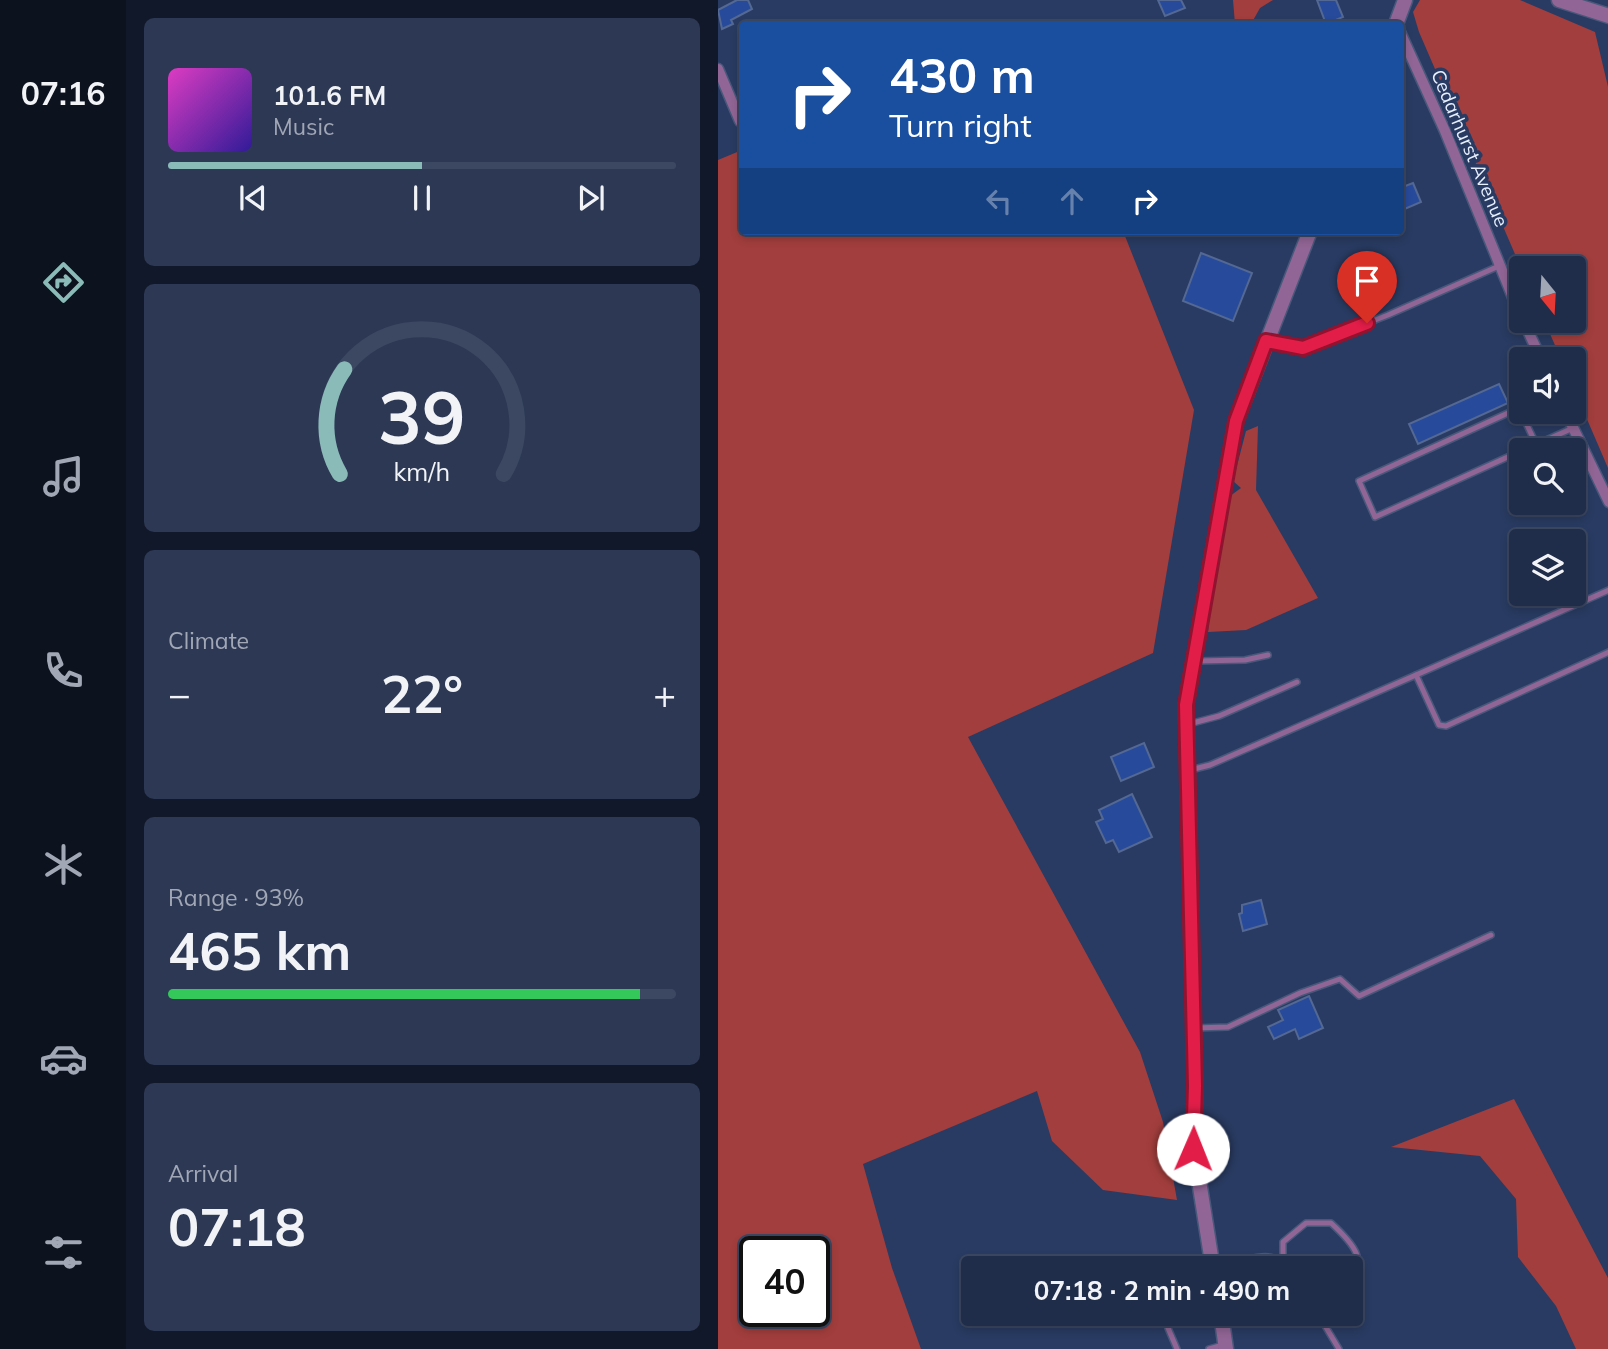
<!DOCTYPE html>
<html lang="en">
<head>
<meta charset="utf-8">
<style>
  :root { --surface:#1f2c4a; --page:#2c3854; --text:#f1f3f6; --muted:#a1a7b5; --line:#3c4862; --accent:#8bbbb9 }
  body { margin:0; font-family:Mulish,sans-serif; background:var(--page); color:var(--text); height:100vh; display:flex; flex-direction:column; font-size:26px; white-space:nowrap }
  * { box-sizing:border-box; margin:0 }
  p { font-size:23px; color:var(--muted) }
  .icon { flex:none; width:38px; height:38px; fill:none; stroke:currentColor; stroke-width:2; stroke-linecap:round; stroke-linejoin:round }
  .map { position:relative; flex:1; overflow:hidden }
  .panel { display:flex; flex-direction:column; gap:18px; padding:18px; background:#111829; width:592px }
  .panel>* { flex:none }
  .guide { position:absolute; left:21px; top:21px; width:665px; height:214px; border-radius:7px; box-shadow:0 4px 10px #0003,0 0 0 2px var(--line); background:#1a4fa0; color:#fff; overflow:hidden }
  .needle { width:46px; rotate:162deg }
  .buttons { position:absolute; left:791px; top:256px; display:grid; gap:14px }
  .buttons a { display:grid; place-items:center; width:77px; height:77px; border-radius:7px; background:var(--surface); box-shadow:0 4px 10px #0003,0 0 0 2px var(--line); font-size:35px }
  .speed { position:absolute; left:21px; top:1236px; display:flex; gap:14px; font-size:35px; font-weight:700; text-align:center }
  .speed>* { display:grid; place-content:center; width:91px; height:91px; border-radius:50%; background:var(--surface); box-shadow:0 4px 10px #0003,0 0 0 2px var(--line); line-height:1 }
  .speed .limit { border:4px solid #111; border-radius:10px; background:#fff; color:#111 }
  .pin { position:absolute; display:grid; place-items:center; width:60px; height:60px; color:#fff; margin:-72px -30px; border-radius:50% 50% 50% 0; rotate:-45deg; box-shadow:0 0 7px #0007 }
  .pin .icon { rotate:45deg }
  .me { position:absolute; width:77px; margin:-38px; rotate:1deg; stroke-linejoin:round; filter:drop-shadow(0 0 5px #0008) }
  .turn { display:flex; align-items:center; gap:24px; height:147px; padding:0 35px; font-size:32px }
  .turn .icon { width:91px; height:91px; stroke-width:2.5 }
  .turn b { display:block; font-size:49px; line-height:60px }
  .lanes { display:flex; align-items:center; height:66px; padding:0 35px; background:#0003; justify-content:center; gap:35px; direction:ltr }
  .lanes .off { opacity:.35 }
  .big { font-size:52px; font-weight:700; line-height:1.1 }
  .panel .tile { flex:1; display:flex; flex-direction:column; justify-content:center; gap:10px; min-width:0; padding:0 24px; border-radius:10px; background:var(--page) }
  .panel .dial { align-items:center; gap:0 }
  .dial svg { height:182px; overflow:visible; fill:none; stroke:var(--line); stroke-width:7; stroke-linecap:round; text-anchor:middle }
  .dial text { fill:var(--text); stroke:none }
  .song { display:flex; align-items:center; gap:21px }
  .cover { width:84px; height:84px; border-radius:10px; background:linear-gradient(135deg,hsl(310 70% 55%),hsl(250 70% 35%)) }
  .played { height:7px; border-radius:4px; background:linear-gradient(90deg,var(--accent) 50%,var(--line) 50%) }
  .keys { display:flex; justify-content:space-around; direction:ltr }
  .heat { display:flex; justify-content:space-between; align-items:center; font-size:38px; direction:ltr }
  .charge { height:10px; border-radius:5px; background:linear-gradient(90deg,#34c759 93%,var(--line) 0) }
  .trip { position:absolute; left:243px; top:1256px; width:402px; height:70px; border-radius:7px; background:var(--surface); box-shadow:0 4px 10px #0003,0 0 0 2px var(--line); font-weight:700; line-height:70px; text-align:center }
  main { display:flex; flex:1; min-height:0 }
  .tabs { display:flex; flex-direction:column; width:126px; justify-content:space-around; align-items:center; background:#0c121e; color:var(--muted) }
  .tabs .icon { width:49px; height:49px }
  .tabs .active { color:var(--accent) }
  .tabs b { font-size:32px; color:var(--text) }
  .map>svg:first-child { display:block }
  .green { fill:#a23e3d; fill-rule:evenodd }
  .building { fill:#274a9b; stroke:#536892; stroke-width:2 }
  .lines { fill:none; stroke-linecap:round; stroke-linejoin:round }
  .service-casing { stroke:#48587b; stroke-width:8 }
  .minor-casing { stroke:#48587b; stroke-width:13 }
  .tertiary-casing { stroke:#48587b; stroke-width:17 }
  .service { stroke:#916595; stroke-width:5 }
  .minor { stroke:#916595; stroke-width:10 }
  .tertiary { stroke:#916595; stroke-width:14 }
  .route-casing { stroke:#92132f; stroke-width:18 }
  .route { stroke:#e11d48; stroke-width:12 }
  .labels { text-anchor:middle; stroke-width:7; stroke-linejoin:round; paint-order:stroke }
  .street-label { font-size:19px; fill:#e8f0ff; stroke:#293b62 }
</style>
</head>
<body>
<main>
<nav class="tabs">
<b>07:16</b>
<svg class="icon active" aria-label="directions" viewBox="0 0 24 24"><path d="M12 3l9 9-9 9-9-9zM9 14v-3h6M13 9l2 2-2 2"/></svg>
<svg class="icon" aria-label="music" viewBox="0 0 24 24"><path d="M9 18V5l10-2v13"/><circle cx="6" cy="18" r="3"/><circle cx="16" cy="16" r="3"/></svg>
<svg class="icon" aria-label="phone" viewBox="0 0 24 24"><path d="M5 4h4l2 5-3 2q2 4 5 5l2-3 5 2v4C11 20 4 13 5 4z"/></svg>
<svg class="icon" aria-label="climate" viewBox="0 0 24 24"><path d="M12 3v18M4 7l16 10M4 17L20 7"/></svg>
<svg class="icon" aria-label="car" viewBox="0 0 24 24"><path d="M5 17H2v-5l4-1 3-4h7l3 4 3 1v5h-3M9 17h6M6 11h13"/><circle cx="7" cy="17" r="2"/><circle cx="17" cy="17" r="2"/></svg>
<svg class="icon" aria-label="filters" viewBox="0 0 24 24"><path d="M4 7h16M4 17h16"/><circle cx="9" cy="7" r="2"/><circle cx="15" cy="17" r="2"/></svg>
</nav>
<section class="panel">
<div class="tile">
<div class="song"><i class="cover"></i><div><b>101.6 FM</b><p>Music</p></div></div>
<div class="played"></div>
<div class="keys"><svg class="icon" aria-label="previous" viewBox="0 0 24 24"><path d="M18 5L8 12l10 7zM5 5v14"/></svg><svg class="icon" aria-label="pause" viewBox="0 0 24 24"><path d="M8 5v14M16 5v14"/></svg><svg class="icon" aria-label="next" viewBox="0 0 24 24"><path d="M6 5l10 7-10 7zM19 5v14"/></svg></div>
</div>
<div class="tile dial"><svg viewBox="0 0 100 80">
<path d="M14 69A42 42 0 1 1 86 69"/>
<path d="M14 69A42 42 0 0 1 16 23" stroke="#8bbbb9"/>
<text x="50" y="56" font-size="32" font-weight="700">39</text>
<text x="50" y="72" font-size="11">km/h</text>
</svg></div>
<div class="tile"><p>Climate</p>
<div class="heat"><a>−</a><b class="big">22°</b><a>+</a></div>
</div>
<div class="tile"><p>Range · 93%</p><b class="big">465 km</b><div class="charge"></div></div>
<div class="tile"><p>Arrival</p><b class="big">07:18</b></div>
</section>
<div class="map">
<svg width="891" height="1349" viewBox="0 0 891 1349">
  <rect width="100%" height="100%" fill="#293b62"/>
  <g class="green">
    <polygon points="515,0 555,0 542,8 533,24 517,24"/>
    <polygon points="702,0 802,0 877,32 891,91 890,468 856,389 856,359 843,359 826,320 856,320 856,268 803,268 701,32 695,12"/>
    <path d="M24,150V231H405L476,410L435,653L250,737L422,1052L445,1122L459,1200L385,1190L334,1141L319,1091L145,1164L174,1268L203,1349H0V160ZM96,1251V1311H37V1251Z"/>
    <polygon points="540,426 538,490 600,598 528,630 490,632 498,563 512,496 523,488 515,481 528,431"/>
    <polygon points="796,1099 890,1278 890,1349 858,1349 838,1306 800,1257 798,1199 762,1156 673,1147"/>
  </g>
  <g class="building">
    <polygon points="19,0 30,0 34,9 13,20 15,24 4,29 0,10"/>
    <polygon points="440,0 463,0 467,8 447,16"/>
    <polygon points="599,0 618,0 625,17 608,24"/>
    <polygon points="695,183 703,202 682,211 682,188"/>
    <polygon points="483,253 534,273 515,321 465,301"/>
    <polygon points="654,260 664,283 642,293 632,269"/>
    <polygon points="781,384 790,403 700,444 691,424"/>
    <polygon points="426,743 436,767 403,781 393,757"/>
    <polygon points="414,794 434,837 401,852 395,840 388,843 378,822 385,819 381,810"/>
    <polygon points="543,900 549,924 525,931 521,914 524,913 524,905"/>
    <polygon points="591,996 605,1028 581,1039 577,1029 556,1039 550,1027 565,1020 560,1010"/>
  </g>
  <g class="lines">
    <defs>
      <g id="service">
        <polyline points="550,341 585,348 670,315 781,266"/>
        <polyline points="806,450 855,428"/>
        <polyline points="803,451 657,517 641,481 801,408 818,444"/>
        <polyline points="891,590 698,675 721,725 728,726 891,652"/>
        <polyline points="478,661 527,660 550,655"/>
        <polyline points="471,724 501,716 579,682"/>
        <polyline points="472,770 492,765 698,675"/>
        <polyline points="476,1028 510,1027 582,993 622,979 641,996 773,935"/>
        <path d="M518,1269L522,1261C540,1257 557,1251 569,1269"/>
        <path d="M558,1269L565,1262V1242L588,1223H613C646,1253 641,1258 642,1301L634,1309"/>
        <polyline points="444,1314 459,1349"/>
        <polyline points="600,1314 621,1349"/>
        <polyline points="606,1323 628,1314"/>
        <polyline points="491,1349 505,1345"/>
      </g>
      <g id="minor">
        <polyline points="682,32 727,131 803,317"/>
        <polyline points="0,69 22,121"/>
        <polyline points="805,320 823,359"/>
        <polyline points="847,411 891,502"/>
      </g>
      <g id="tertiary">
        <polyline points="841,0 891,16"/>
        <polyline points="678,24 687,0"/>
        <polyline points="495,1269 476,1149 477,1086 468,705 518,421 592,231"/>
        <polyline points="503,1314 508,1349"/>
      </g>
    </defs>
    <use href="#service" class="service-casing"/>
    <use href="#minor" class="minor-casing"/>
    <use href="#tertiary" class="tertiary-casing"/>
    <use href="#service" class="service"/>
    <use href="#minor" class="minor"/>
    <use href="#tertiary" class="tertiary"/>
  </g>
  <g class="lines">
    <defs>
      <polyline id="route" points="475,1149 477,1086 468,705 518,421 548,341 585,348 649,323"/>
    </defs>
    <use href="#route" class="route-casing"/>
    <use href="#route" class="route"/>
  </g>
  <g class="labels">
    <g class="street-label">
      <text transform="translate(752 148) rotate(67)" y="7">Cedarhurst Avenue</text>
    </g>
  </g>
</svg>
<div class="buttons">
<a><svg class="needle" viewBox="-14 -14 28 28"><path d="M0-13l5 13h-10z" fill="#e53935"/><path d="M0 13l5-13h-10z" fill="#a1a7b5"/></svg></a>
<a><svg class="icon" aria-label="sound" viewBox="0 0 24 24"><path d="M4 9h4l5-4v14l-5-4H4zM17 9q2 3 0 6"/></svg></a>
<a><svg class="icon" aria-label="search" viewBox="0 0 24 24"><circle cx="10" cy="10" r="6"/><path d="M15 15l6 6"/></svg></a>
<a><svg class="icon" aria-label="layers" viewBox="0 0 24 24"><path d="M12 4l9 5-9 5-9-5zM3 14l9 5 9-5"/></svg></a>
</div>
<div class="speed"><div class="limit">40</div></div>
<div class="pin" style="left:649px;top:323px;background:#d93025"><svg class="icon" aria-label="arrive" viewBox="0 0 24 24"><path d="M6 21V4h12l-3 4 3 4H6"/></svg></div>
<svg class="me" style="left:475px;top:1149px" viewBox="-20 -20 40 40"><circle r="19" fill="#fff"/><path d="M0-13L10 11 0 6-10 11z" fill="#e11d48"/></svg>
<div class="trip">07:18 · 2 min · 490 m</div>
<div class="guide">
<div class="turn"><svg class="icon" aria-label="right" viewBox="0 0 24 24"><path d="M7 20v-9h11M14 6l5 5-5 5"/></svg><div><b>430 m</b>Turn right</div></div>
<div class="lanes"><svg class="icon off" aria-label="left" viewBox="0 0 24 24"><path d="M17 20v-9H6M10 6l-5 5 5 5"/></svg><svg class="icon off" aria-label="ahead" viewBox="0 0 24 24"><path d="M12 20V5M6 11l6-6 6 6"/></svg><svg class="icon" aria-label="right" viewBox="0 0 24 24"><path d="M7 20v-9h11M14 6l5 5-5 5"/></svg></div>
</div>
</div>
</main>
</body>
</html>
